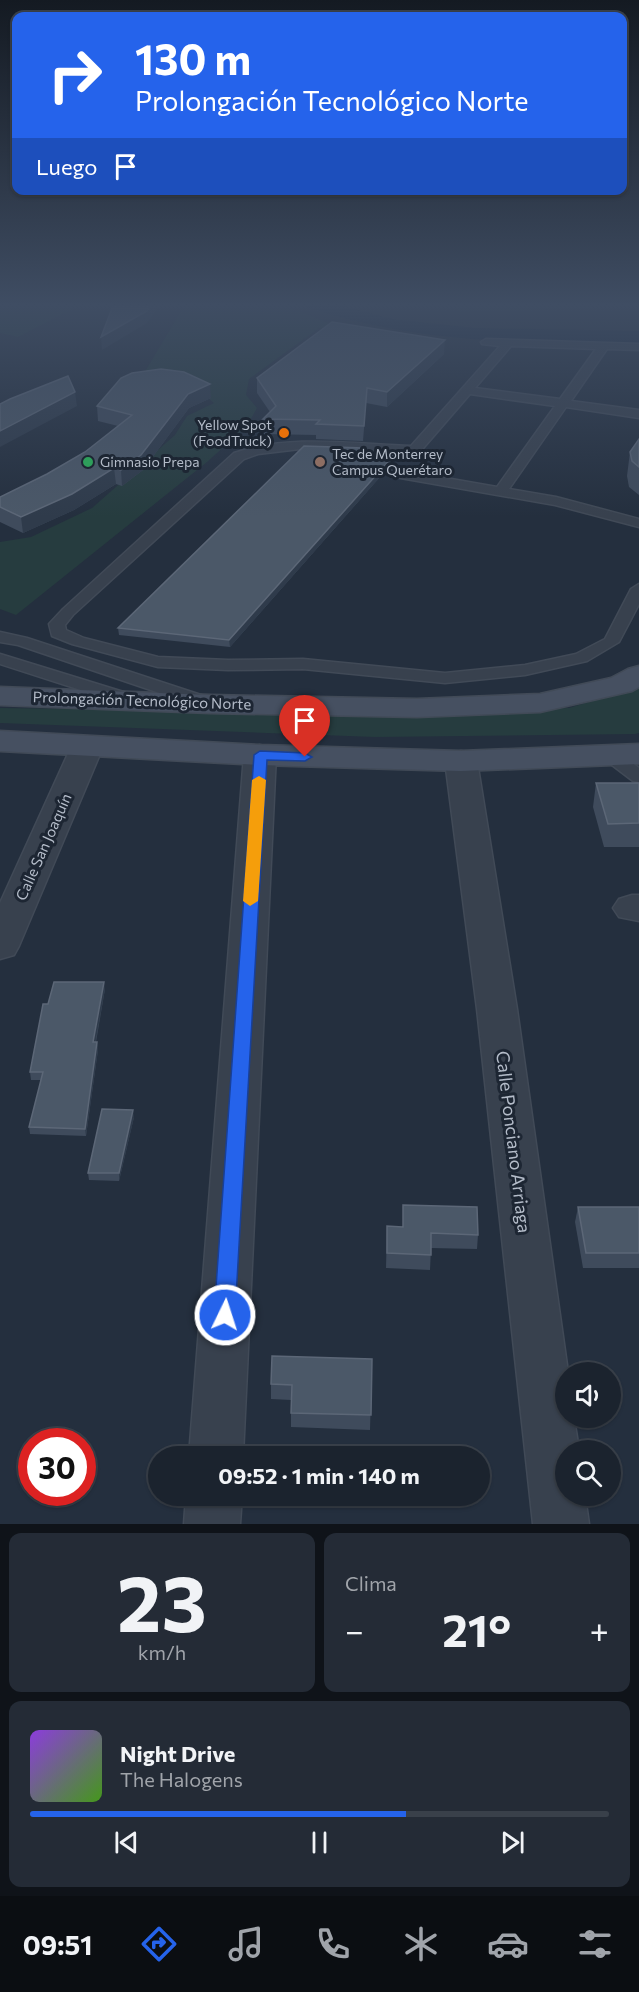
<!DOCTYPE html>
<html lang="es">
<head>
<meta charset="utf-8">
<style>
  :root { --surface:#1b232e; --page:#242b36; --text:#f1f3f6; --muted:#a0a4aa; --line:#39404a; --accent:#2563eb }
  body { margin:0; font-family:Commissioner,sans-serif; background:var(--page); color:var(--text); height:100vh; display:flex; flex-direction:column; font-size:22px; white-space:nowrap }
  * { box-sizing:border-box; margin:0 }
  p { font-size:20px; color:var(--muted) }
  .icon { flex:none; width:33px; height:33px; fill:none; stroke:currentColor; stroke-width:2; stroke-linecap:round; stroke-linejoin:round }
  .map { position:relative; height:1524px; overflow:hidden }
  .sheet { display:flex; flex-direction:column; gap:9px; padding:9px; background:#0f1319; flex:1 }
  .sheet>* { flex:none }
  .banner { position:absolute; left:12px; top:12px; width:615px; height:183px; border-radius:12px; box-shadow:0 2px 4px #0004,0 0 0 2px var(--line); background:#2563eb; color:#fff; overflow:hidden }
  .fabs { position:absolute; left:555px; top:1362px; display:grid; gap:12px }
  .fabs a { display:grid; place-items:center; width:66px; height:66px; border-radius:50%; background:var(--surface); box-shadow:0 2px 4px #0004,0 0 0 2px var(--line); font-size:30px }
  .speed { position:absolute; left:18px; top:1428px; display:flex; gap:12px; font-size:30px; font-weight:700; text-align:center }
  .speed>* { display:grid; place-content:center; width:78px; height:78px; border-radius:50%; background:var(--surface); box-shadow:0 2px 4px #0004,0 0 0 2px var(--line); line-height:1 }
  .speed .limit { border:9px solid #d22; background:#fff; color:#111 }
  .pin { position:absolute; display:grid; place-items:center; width:51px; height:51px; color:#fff; margin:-62px -26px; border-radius:50% 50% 50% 0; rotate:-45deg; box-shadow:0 0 6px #0007 }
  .pin .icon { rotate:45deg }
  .me { position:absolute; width:66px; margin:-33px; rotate:4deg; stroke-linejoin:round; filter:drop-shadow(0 0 4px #0008) }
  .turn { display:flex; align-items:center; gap:21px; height:126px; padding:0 24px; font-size:27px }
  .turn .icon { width:78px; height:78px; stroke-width:2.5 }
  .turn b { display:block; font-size:42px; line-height:51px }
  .then { display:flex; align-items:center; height:57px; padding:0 24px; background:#0003; gap:12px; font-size:22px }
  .big { font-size:45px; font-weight:700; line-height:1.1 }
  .sheet .tile { flex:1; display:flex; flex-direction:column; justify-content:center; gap:9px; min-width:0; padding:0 21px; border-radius:12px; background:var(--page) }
  .sheet .dial { align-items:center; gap:0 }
  .dial b { font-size:78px; line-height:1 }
  .song { display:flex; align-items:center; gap:18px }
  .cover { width:72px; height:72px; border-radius:9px; background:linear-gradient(135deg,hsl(270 70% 55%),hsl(100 70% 35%)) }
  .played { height:6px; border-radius:3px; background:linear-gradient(90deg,var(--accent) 65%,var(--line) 65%) }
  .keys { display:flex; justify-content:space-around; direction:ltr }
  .heat { display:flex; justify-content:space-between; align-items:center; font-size:33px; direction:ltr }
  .sheet .tiles { flex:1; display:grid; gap:9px; grid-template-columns:1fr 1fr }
  .tile:last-child { grid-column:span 2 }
  .trip { position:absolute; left:148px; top:1446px; width:342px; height:60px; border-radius:30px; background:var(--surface); box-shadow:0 2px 4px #0004,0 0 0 2px var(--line); font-weight:700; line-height:60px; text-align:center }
  .menu { display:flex; height:96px; justify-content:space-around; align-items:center; background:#0b0e12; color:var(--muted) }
  .menu .icon { width:42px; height:42px }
  .menu .on { color:var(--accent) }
  .menu b { font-size:27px; color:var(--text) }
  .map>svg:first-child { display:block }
  .green { fill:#263c3f }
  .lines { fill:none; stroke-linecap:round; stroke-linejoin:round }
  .canal { fill:#17263c; fill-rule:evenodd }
  .lane-casing { stroke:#414a57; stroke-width:3 }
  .street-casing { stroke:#414a57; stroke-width:3 }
  .secondary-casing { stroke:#414a57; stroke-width:3 }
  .lane { fill:#38414e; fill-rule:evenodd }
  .street { fill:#38414e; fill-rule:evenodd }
  .secondary { fill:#465061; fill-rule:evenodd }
  .wall { fill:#3f4b5c }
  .shaded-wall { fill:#2f3b4b }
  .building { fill:#4b5868; stroke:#5c6777; stroke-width:1.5 }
  .route { fill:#2563eb; stroke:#184099; stroke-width:1.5 }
  .slow { fill:#f59e0b }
  .food-dot { fill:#e8710a; stroke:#1d2633; stroke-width:2 }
  .leisure-dot { fill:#2e9e5b; stroke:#1d2633; stroke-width:2 }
  .education-dot { fill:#8d6e63; stroke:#1d2633; stroke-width:2 }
  .labels { text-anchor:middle; stroke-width:6; stroke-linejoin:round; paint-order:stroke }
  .far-poi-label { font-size:14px; fill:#b4bcc9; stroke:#1d2633; text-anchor:start }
  .street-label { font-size:15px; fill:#b4bcc9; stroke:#1d2633 }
  .near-street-label { font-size:18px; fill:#b4bcc9; stroke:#1d2633 }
</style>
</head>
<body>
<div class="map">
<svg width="639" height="1524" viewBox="0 0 639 1524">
  <rect width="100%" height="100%" fill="#242f3e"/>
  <g class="green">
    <polygon points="0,303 49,303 74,308 18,337 0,333"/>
    <polygon points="186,303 280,303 361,337 319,328 249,379 246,395 257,408 247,426 207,462 16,615 0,609 0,542 31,537 92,508 175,435 187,416 214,403 189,382 140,380"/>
    <polygon points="429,303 639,303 639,306 460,312 457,307"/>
    <polygon points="639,687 639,733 635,734 375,737 0,723 0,708 326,712 569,708"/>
  </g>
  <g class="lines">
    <path class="canal" d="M304,303H333L392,319L474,328L639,331V343C521,343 421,344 306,307Z"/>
    <defs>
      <g id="lane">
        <path d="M486,339L639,344V350L607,349L571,401L639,410V418L566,407L509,489L556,497L639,519V527L555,505L389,476L387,473L389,470L394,469L497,487L555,406L470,394L419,453L300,449L258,454L244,459L73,615L65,625L66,630L84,638L158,657L228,660L303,659L445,673L525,665L576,654L605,639L631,589L639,584V604L619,642L587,661L525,675L445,683L303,669L228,670L158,667L72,644L52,636L49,624L63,609L234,453C291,434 352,444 411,446L500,346L482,344L481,342ZM511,346L596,349L560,399L475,388Z"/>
        <polygon points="0,632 27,638 207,697 209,701 207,705 195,705 18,645 0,642"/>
        <polygon points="0,654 130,694 132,698 130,702 118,702 0,664"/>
        <polygon points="610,750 616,751 639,768 639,782 633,781 604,759 601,755 604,751"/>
      </g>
      <g id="street">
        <polygon points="87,737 99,740 103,747 19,946 14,955 0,959 0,903 71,747 75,740"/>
        <polygon points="260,745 272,748 276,755 243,1456 189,1456 244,755 248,748"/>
        <polygon points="461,751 473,754 477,761 517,1009 568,1372 566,1372 566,1418 574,1418 579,1450 566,1450 566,1496 585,1496 589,1524 533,1524 477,1009 445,761 449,754"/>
        <polygon points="632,895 639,895 639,921 619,917 613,908 619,899"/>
        <polygon points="186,1496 242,1496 240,1524 184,1524"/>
      </g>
      <g id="secondary">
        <polygon points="639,666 639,687 632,691 540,712 417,717 210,713 0,705 0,687 210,695 417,699 540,694 611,678 628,669"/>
        <polygon points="0,731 260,745 461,751 639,744 639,764 461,771 260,765 0,751"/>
      </g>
    </defs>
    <use href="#lane" class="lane-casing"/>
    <use href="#street" class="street-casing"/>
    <use href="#secondary" class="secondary-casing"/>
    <use href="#lane" class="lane"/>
    <use href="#street" class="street"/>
    <use href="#secondary" class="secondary"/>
  </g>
  <g class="wall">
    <polygon points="444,354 387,407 366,403 363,441 316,439 316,435 264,434 263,419 270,412 257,393 257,378"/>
    <polygon points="211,398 189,408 143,470 122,486 116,484 74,510 23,533 0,522 0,497 47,474 85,452 118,426 98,421 97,406"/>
    <polygon points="639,439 639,495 629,487 627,476 630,452"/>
    <polygon points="362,453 395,454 395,460 230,647 119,635 118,628"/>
    <polygon points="596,783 639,783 639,847 604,847 593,807"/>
    <polygon points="105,989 96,1042 97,1042 98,1050 86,1136 30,1134 29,1127 41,1080 31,1080 30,1072 48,1004"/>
    <polygon points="134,1117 119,1181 89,1180 88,1173"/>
    <polygon points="403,1205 478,1235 477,1249 431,1248 430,1270 386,1268 387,1226 403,1227"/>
    <polygon points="578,1207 639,1207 639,1268 583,1268 575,1222"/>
    <polygon points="372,1359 370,1430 291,1427 291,1400 271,1399 271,1384"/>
  </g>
  <g class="shaded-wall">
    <polygon points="152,303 161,303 147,323 102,350 101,337"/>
    <polygon points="445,340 444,354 387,407 387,392"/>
    <polygon points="210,384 211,398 189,408 143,470 122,486 121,470 188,394"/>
    <polygon points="75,392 77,406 0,447 0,431"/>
    <polygon points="395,454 395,460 230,647 229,640"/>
    <polygon points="114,468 116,484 74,510 23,533 21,517"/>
    <polygon points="104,982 105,989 94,1050 93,1042"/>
    <polygon points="97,1042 98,1050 86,1136 85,1129"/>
    <polygon points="133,1110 134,1117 119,1181 119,1173"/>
  </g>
  <g class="building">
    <polygon points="114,303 152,303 147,311 101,337"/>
    <polygon points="332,322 445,340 387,392 367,388 364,426 316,424 320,420 263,419 276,406 257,378"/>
    <polygon points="161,369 184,372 210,384 188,394 141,455 121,470 114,468 72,494 21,517 0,507 0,497 47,474 85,452 132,415 97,406 121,378 132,373"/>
    <polygon points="68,376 75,392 0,431 0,404 10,399"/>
    <polygon points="639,439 639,467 632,461 630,452"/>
    <polygon points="304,446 363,448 362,453 395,454 229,640 118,628"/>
    <polygon points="596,783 639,783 639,823 608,824"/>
    <polygon points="54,982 104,982 93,1042 97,1042 85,1129 29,1127 43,1072 30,1072 43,1004 48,1004"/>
    <polygon points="102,1109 133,1110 119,1173 88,1173"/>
    <polygon points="403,1205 477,1207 478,1235 431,1233 431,1255 387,1253 387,1226 403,1227"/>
    <polygon points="578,1207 639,1207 639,1253 586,1253"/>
    <polygon points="272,1356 372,1359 371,1415 291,1413 292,1385 271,1384"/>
  </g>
  <linearGradient id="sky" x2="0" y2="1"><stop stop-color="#141a22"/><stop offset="0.59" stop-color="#3f4d63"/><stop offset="1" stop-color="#3f4d63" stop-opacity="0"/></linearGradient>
  <rect width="639" height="517" fill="url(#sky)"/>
  <polygon class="route" points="260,751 305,753 312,757 305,761 267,760 235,1315 232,1322 225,1325 217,1322 214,1315 254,755"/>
  <polygon class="slow" points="259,776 266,780 258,901 250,906 243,901 252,780"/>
  <circle class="food-dot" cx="284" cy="433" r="6"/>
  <circle class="leisure-dot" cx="88" cy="462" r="6"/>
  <circle class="education-dot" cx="320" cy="462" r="6"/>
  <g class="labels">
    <g class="far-poi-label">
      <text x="272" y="430" text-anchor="end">Yellow Spot<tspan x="272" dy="16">(FoodTruck)</tspan></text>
      <text x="332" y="459">Tec de Monterrey<tspan x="332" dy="16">Campus Querétaro</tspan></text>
      <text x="100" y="467">Gimnasio Prepa</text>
    </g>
    <g class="street-label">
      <text transform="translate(142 701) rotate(2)" y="5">Prolongación Tecnológico Norte</text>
      <text transform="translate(44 847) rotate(-66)" y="5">Calle San Joaquín</text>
    </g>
    <g class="near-street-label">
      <text transform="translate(513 1142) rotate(83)" y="6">Calle Ponciano Arriaga</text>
    </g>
  </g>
</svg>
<div class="fabs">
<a><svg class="icon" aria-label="sound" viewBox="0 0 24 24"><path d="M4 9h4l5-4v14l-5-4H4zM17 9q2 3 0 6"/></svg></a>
<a><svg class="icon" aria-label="search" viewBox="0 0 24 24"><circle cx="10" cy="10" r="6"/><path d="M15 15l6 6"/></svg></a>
</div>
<div class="speed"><div class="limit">30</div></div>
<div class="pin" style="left:305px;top:757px;background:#d93025"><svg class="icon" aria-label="arrive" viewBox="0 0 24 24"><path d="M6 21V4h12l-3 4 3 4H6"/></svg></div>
<svg class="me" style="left:225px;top:1315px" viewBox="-20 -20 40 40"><circle r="17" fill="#2563eb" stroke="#fff" stroke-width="3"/><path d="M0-11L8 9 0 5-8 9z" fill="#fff"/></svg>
<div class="trip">09:52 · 1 min · 140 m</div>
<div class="banner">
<div class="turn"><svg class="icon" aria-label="right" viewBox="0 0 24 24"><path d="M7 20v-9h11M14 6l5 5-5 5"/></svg><div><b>130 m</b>Prolongación Tecnológico Norte</div></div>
<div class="then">Luego<svg class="icon" aria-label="arrive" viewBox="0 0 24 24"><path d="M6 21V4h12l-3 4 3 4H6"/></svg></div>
</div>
</div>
<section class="sheet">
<div class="tiles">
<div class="tile dial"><b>23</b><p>km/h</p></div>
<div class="tile"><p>Clima</p>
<div class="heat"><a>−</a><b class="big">21°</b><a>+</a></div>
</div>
<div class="tile">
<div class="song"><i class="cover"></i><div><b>Night Drive</b><p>The Halogens</p></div></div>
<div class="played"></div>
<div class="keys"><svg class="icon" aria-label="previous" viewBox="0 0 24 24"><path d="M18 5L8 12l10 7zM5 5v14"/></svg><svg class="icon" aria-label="pause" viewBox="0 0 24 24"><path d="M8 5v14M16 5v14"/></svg><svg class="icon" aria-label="next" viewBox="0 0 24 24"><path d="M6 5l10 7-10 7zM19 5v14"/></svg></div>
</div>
</div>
</section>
<nav class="menu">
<b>09:51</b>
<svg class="icon on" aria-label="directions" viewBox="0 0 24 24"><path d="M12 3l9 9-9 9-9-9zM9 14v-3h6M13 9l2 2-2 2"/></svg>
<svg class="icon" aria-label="music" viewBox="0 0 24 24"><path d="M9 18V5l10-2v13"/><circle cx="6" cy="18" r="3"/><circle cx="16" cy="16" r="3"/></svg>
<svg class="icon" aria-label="phone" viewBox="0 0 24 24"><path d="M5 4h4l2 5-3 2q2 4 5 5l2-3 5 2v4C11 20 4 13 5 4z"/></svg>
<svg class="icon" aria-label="climate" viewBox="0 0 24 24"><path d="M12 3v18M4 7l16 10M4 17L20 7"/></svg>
<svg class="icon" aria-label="car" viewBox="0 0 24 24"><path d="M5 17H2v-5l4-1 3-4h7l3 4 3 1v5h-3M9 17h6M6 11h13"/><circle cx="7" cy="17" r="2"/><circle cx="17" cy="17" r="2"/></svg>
<svg class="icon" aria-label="filters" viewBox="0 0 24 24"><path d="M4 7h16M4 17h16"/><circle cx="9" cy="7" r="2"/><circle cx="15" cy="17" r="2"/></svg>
</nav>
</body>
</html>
